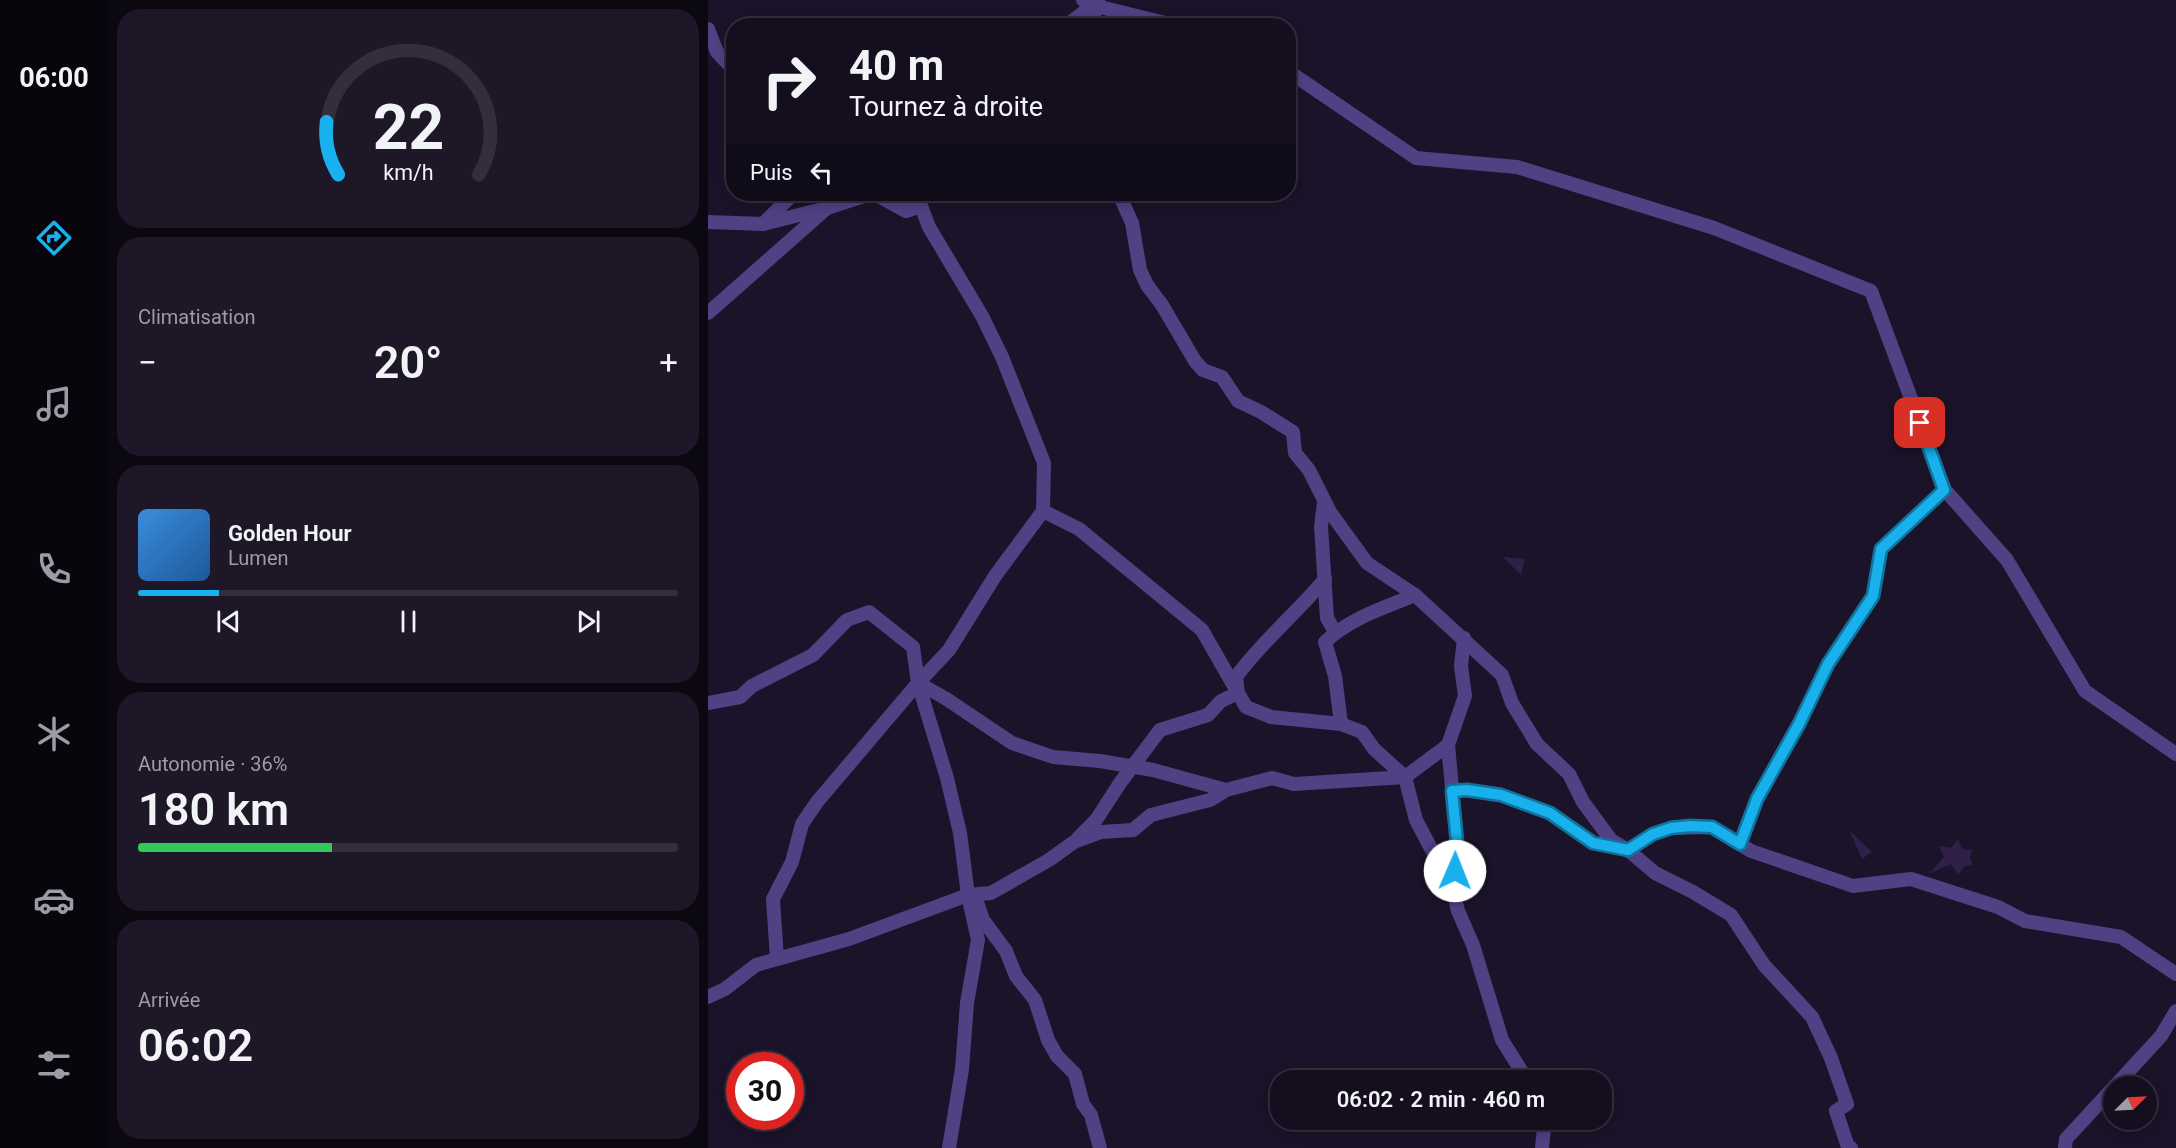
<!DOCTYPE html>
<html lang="fr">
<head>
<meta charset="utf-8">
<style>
  :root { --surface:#140e1f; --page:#1d1728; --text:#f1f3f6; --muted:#9d9ca4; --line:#332e3d; --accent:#18b1ee }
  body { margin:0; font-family:Roboto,sans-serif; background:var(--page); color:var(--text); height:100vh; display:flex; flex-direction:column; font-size:22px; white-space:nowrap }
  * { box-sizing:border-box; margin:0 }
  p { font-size:20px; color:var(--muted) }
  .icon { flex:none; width:33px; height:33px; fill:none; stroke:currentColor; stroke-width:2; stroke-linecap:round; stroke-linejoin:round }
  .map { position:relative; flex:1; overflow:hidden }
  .side { display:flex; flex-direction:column; gap:9px; padding:9px; background:#0b0811; width:600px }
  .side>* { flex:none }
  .banner { position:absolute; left:18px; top:18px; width:570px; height:183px; border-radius:24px; box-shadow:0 3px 15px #0003,0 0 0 2px var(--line); background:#140e1f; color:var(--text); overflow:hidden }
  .needle { width:39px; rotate:66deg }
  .buttons { position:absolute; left:1395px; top:1076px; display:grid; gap:12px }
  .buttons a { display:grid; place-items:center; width:54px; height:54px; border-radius:50%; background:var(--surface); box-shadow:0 3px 15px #0003,0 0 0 2px var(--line); font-size:30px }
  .speed { position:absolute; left:18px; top:1052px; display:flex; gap:12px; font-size:30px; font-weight:700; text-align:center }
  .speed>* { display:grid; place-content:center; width:78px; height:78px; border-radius:50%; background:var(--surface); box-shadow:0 3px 15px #0003,0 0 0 2px var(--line); line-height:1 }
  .speed .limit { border:9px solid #d22; background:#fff; color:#111 }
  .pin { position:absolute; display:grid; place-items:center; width:51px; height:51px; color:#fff; margin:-26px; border-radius:12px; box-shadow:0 3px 9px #0006 }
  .me { position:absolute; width:66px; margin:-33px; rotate:1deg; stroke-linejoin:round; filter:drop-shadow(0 0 4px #0008) }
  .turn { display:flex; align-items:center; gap:21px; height:126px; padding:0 24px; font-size:27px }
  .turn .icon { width:78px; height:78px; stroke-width:2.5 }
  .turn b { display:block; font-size:42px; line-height:51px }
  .then { display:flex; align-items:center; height:57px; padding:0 24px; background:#0003; gap:12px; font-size:22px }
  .big { font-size:45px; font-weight:600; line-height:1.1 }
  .side .tile { flex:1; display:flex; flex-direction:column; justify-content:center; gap:9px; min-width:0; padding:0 21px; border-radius:24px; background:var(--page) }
  .side .dial { align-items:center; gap:0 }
  .dial svg { height:156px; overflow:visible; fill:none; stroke:var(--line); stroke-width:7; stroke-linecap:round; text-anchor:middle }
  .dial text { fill:var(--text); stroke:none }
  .song { display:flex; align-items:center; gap:18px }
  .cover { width:72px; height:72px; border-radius:9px; background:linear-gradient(135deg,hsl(210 70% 55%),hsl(210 70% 35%)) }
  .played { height:6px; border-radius:3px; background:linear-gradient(90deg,var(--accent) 15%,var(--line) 15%) }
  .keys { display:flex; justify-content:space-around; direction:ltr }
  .heat { display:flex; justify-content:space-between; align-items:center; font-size:33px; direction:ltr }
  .charge { height:9px; border-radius:4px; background:linear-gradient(90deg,#34c759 36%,var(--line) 0) }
  .trip { position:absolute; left:562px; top:1070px; width:342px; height:60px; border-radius:24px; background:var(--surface); box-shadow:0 3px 15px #0003,0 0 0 2px var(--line); font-weight:600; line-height:60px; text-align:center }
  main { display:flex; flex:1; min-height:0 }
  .dock { display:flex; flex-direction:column; width:108px; justify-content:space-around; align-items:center; background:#08060c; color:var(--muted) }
  .dock .icon { width:42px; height:42px }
  .dock .selected { color:var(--accent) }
  .dock b { font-size:27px; color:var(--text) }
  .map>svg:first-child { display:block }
  .building { fill:#302049 }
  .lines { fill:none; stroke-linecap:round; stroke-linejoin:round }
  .minor { stroke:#504184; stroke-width:14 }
  .route-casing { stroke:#10739b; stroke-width:15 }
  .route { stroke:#18b1ee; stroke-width:10 }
</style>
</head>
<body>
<main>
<nav class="dock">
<b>06:00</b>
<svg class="icon selected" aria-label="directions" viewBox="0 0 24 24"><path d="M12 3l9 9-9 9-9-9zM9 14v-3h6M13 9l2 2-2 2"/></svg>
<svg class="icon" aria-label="music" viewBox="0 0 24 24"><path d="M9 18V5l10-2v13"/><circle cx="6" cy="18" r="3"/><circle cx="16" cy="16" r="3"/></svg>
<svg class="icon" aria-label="phone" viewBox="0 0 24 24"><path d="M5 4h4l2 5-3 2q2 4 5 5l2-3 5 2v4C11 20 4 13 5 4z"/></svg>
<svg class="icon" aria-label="climate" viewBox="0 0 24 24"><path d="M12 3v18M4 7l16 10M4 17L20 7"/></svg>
<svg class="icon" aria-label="car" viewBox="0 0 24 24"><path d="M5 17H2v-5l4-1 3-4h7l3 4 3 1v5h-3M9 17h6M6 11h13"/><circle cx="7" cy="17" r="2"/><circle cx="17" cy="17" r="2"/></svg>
<svg class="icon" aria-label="filters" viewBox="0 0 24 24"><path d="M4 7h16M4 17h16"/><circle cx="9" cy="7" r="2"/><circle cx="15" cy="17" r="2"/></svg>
</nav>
<section class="side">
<div class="tile dial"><svg viewBox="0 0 100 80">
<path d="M14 69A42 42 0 1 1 86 69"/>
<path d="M14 69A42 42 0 0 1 8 42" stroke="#18b1ee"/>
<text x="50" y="56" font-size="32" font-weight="700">22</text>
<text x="50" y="72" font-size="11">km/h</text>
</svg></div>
<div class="tile"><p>Climatisation</p>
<div class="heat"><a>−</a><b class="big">20°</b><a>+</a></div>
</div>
<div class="tile">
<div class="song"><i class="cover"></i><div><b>Golden Hour</b><p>Lumen</p></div></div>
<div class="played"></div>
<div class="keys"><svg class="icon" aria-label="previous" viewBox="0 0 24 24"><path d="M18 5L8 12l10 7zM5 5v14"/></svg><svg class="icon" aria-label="pause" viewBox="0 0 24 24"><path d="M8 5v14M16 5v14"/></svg><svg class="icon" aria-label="next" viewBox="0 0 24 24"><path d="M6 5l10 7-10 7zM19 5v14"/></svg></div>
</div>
<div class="tile"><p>Autonomie · 36%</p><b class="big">180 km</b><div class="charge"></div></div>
<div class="tile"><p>Arrivée</p><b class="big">06:02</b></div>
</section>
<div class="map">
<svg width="1468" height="1148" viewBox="0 0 1468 1148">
  <rect width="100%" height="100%" fill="#1b1329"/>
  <g class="building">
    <polygon points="795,557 817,559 813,575"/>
    <polygon points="1142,831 1164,852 1154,859 1142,832"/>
    <polygon points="1250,839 1254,849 1264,850 1262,858 1265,865 1257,866 1250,875 1243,864 1221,874 1236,857 1231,846 1243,848"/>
  </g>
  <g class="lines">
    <g class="minor">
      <polyline points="375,0 384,5 469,26"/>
      <polyline points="384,5 388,26"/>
      <polyline points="358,26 390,1"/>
      <polyline points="0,29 9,52 26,70"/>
      <polyline points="580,71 708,158 809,167 1006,228 1163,291 1237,490 1299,560 1377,691 1468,754"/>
      <polyline points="167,194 198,211 213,206 221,227 274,316 294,357 336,463 335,511 287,576 241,650 210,683 239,778 252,833 260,895 270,940 259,1003 254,1069 241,1148"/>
      <polyline points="411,194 424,223 432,270 439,285 454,305 487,361 495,370 514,377 530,401 553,412 585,432 587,453 601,470 622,512 659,563 707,595 794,675 804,703 829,744 861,774 875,802 903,840 920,850 947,873 985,892 1023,915 1056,965 1104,1017 1123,1058 1139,1104 1128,1111 1140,1147 1143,1148"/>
      <polyline points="0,222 55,224 119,208 162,194"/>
      <polyline points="55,224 85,194"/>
      <polyline points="0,313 119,208 139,194"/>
      <polyline points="616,502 613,527 619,618 627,632"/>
      <polyline points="335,511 371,529 494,630 538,707 563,717 633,724"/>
      <path d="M707,595C676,608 642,618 617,642L627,676L633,724L654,732L666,749L697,777L708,820L745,890"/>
      <polyline points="756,638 753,666 757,696 740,745 750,852 745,890 750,911 765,945 794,1040 819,1080"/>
      <polyline points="210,683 237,698 304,743 345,757 392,761 445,770 518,790"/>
      <polyline points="0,703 32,697 44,686 105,655 139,620 161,612 205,647 210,683 109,802 94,824 84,862 65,899 69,959"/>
      <polyline points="744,791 759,790 793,795 842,813 885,843 920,850 945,834 963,828 1004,827 1043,851 1145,886 1203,879 1290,907 1317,921 1413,937 1468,974"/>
      <path d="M370,838L388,820L412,783L452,730L500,715L513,701L530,693L528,677C554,641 589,613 617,579"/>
      <polyline points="1032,844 1049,799 1091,724 1120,664 1165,596 1173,549 1237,490"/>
      <polyline points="268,899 275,920 298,951 308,976 327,1000 340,1040 349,1056 367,1074 375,1104 383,1115 392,1148"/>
      <polyline points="0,997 17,989 48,965 141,939 260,895 283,893 341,860 366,842 393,832 425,830 443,815 502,800 518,790 564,778 586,784 697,777 740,745"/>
      <polyline points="1407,1086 1453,1036 1468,1011"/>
      <polyline points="834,1148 837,1119"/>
      <polyline points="1357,1148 1358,1139 1406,1087"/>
    </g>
  </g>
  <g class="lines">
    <defs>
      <polyline id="route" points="747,871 750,852 744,791 759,790 793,795 842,813 885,843 920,850 945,834 963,828 982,826 1004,827 1032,844 1049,799 1091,724 1120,664 1165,596 1173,549 1236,490 1212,423"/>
    </defs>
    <use href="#route" class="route-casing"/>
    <use href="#route" class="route"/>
  </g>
</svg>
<div class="buttons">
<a><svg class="needle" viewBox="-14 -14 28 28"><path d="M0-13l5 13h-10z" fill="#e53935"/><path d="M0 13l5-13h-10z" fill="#9d9ca4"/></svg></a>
</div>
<div class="speed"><div class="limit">30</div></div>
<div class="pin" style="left:1212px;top:423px;background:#d93025"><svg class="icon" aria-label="arrive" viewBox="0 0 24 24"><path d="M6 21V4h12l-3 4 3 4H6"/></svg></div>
<svg class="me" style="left:747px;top:871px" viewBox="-20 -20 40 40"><circle r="19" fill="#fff"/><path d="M0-13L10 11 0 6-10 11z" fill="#18b1ee"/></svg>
<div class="trip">06:02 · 2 min · 460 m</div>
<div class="banner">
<div class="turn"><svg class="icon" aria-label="right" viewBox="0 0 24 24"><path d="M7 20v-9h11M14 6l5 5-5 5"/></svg><div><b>40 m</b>Tournez à droite</div></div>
<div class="then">Puis<svg class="icon" aria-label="left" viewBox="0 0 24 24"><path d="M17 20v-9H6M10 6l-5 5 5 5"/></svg></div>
</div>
</div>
</main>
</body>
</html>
